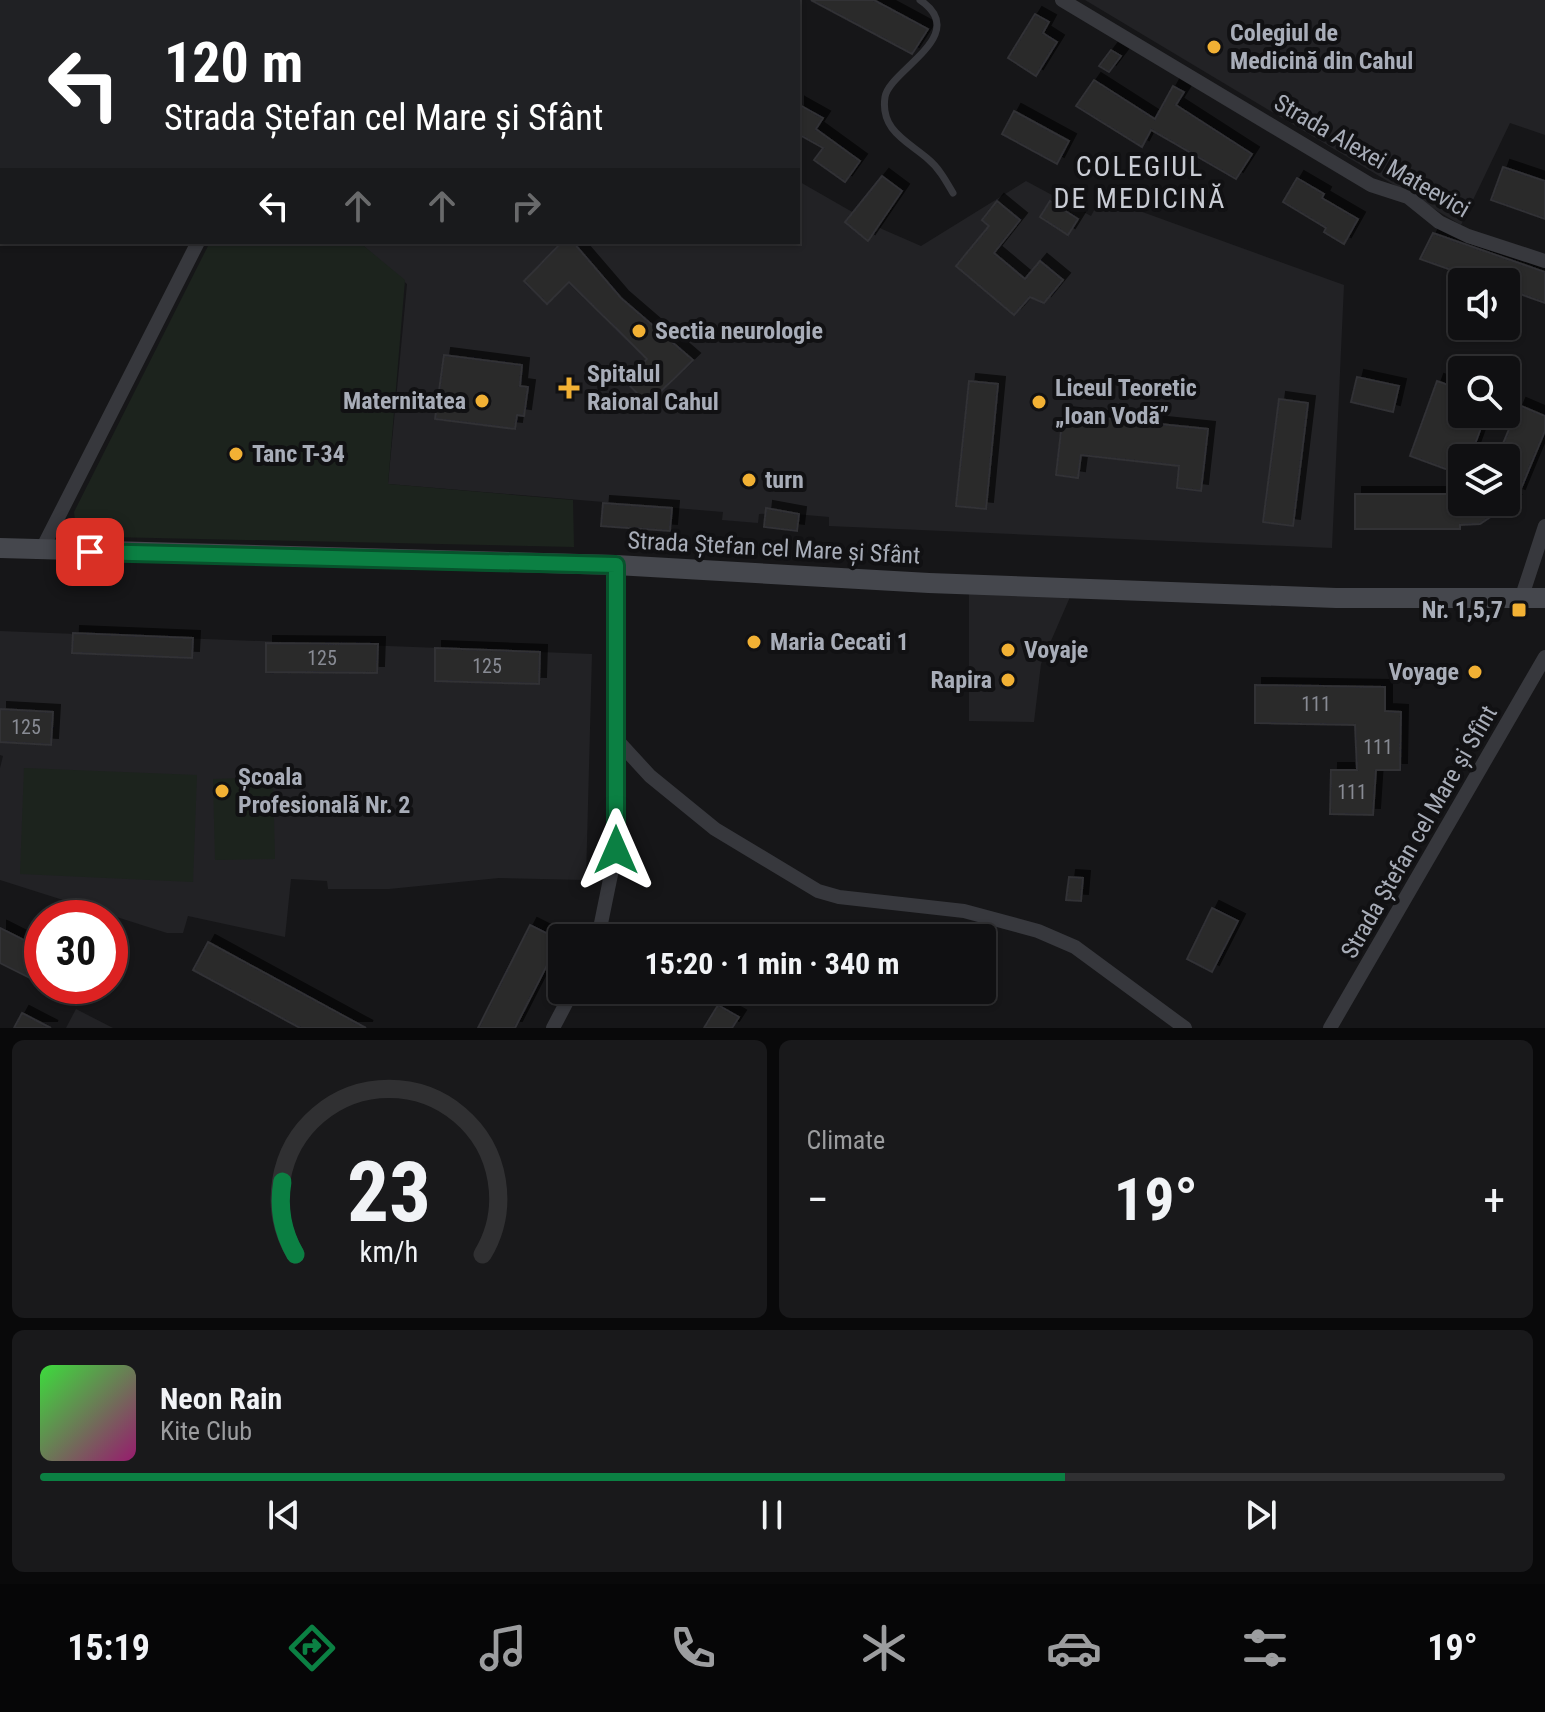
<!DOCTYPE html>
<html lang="en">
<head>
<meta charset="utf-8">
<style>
  :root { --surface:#101012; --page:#19191b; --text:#f1f3f6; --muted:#9c9d9f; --line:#303032; --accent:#0b8043 }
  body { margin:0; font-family:"Roboto Condensed",sans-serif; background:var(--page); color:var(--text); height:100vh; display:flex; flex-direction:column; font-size:30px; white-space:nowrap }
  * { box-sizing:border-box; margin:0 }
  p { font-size:26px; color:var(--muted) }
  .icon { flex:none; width:44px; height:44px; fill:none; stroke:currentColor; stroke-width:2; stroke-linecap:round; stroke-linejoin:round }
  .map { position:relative; height:1028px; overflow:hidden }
  .details { display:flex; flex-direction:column; gap:12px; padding:12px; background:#09090a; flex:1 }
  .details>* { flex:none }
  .hud { position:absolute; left:0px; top:0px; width:800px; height:244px; box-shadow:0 2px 6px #0004,0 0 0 2px var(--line); background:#202124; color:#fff; overflow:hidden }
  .controls { position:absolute; left:1448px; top:268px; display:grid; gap:16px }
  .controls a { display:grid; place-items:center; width:72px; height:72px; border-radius:8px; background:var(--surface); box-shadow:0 2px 6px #0004,0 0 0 2px var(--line); font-size:40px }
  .speed { position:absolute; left:24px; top:900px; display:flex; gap:16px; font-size:40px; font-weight:700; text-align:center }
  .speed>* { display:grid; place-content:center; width:104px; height:104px; border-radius:50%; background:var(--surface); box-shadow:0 2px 6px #0004,0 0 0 2px var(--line); line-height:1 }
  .speed .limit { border:12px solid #d22; background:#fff; color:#111 }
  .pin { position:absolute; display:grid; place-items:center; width:68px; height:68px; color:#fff; margin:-34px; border-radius:16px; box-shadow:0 4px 12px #0006 }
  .me { position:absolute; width:88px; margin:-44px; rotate:0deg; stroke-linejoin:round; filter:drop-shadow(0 0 6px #0008) }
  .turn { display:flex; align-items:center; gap:28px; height:168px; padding:0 32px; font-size:36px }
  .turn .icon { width:104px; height:104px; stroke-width:2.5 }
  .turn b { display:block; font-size:56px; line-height:68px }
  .lanes { display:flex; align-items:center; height:76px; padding:0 32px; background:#0003; justify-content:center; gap:40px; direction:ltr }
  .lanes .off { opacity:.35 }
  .big { font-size:60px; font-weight:700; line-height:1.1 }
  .details .tile { flex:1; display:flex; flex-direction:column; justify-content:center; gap:12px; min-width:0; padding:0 28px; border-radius:12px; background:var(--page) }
  .details .dial { align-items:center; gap:0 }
  .dial svg { height:208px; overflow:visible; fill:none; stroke:var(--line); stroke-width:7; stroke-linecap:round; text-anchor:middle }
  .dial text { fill:var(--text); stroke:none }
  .song { display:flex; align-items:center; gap:24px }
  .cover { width:96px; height:96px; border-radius:12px; background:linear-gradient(135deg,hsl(120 70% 55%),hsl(320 70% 35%)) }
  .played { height:8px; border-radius:4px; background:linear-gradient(90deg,var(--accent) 70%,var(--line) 70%) }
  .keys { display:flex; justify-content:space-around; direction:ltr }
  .heat { display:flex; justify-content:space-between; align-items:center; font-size:44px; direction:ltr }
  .details .tiles { flex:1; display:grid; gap:12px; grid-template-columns:1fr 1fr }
  .tile:last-child { grid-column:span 2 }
  .trip { position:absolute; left:548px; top:924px; width:448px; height:80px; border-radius:8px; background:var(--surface); box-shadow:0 2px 6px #0004,0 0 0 2px var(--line); font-weight:700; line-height:80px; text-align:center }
  .dock { display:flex; height:128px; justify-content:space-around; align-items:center; background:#060607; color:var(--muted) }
  .dock .icon { width:56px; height:56px }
  .dock .active { color:var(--accent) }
  .dock b { font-size:36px; color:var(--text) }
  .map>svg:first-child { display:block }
  .built { fill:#222225 }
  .green { fill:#1c231d }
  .building { fill:#29292c; stroke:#303034; stroke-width:2; filter:url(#shadow) }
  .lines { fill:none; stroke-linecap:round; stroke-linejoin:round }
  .service { stroke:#37383d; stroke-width:7 }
  .minor { stroke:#37383d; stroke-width:14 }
  .secondary { stroke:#45474d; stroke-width:20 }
  .route-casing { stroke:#07532c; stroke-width:20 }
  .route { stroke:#0b8043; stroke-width:14 }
  .poi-dot { fill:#f2b134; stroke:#111113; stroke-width:3 }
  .labels { text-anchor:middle; stroke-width:8; stroke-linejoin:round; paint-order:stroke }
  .number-label { font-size:20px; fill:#888b94 }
  .poi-label { font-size:24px; font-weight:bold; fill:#a8adb8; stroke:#111113; text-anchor:start }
  .street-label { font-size:24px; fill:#a8adb8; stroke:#111113 }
  .quarter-label { font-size:28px; letter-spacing:2px; fill:#c9ccd4; stroke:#111113 }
</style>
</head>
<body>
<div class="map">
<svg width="1545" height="1028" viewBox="0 0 1545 1028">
  <defs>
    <filter id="shadow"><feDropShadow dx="7" dy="-7" stdDeviation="0" flood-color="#0009"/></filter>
  </defs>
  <rect width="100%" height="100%" fill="#161618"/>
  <g class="built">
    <polygon points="1085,0 1545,0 1545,135 1510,123 1461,225"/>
    <polygon points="1026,181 1091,216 1101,197 1344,285 1332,548 829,526 829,517 783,513 759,514 758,523 722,520 723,512 388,484 407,284 359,242 798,242 800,182 882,229 921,246"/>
    <polygon points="969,593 1070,597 1041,664 1034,722 969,721"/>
    <polygon points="0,631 592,654 586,880 499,878 389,889 328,889 327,881 291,879 285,937 188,916 183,933 167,933 0,880 0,768 3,756 0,755"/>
    <polygon points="76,1009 113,1028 66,1028"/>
  </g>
  <g class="green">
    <polygon points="210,242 359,242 405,280 388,484 573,500 574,547 109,537 76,529 74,512"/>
    <polygon points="24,768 197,775 193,882 20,874"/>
    <polygon points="273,777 275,859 215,860 213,779"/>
  </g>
  <g class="building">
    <polygon points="811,0 874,0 928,29 912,54"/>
    <polygon points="1035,14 1049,22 1043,33 1057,42 1036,76 1008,58"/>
    <polygon points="1111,50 1121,56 1109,72 1099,66"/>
    <polygon points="1094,80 1155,119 1173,86 1184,92 1176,105 1252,154 1236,179 1151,130 1142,147 1076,106"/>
    <polygon points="798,104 823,118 816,129 860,161 845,182 814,160 823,148 798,134"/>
    <polygon points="1014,111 1069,141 1057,164 1002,134"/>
    <polygon points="1503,167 1545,181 1545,219 1491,200"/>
    <polygon points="882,176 902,191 868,241 845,222"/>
    <polygon points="1297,178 1324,194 1322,198 1358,219 1344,244 1324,232 1326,228 1283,202"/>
    <polygon points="997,201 1020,220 994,253 1025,279 1040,261 1063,280 1044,303 1030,297 1014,315 956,266 989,226 982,220"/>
    <polygon points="1050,201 1078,219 1068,235 1040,217"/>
    <polygon points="1433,233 1545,272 1545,303 1506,289 1506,282 1485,282 1420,259"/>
    <polygon points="562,242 573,242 621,298 693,360 648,404 625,381 647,359 569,282 547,304 524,281"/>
    <polygon points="444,355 522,365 520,386 528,387 524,416 517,415 515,429 435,419"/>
    <polygon points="1357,377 1399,386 1393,412 1351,402"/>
    <polygon points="969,381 998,384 986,509 956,506"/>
    <polygon points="1437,381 1462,390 1462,414 1486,414 1470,458 1462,458 1462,475 1410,456"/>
    <polygon points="1279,399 1308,403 1293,526 1263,522"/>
    <polygon points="1519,405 1545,416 1545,431 1518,496 1506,491 1506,458 1497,458"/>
    <polygon points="1063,414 1208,429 1201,491 1177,488 1179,466 1081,455 1078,478 1056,475"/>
    <polygon points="1355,494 1462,494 1462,502 1513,502 1480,524 1460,525 1460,529 1355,529"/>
    <polygon points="603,503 672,508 670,531 601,526"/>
    <polygon points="766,508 799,514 797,531 764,527"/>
    <polygon points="73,633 193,638 192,658 72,653"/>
    <polygon points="266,643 378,644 377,673 266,672"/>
    <polygon points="435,648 540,652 539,684 435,681"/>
    <polygon points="1255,685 1385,687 1385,711 1401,712 1400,770 1376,770 1373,815 1330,814 1331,770 1357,770 1355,725 1255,723"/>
    <polygon points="0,709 53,712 51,745 0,742"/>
    <polygon points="1069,877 1083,878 1081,901 1066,900"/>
    <polygon points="1212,908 1238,921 1212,972 1187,959"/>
    <polygon points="530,925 560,940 515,1028 478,1028"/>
    <polygon points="0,928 42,949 42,984 0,963"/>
    <polygon points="208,942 366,1028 300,1028 193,970"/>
    <polygon points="718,1005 739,1017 732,1028 704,1028"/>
    <polygon points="22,1013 51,1028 14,1028"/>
  </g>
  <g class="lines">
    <path class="service" d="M920,0C972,35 889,70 885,97C880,130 907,141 928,159C939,168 946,181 953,193"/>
    <g class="minor">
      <polyline points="1062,0 1371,185 1408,197 1439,222 1468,236 1545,261"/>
      <polyline points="325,2 326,0"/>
      <polyline points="41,551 198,242"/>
      <polyline points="1521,599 1545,526"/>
      <polyline points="616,739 650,776 715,829 818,891 839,897 964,911 1038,931 1075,947 1185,1028"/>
      <polyline points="598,938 616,850 616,565"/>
      <polyline points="553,1028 573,990"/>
      <polyline points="1330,1028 1545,657"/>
    </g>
    <polyline class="secondary" points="0,548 616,565 929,583 1336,598 1545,598"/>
  </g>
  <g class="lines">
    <defs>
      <polyline id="route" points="90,552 616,565 616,850"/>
    </defs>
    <use href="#route" class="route-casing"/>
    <use href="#route" class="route"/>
  </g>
  <g class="poi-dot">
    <circle cx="1214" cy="47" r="8"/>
    <circle cx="639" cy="331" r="8"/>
    <path d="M565 376h8v8h8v8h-8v8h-8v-8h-8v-8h8z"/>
    <circle cx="482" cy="401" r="8"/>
    <circle cx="1039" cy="402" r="8"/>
    <circle cx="236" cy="454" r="8"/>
    <circle cx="749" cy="480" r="8"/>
    <rect x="1511" y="602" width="16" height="16" rx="4"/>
    <circle cx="754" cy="642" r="8"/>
    <circle cx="1008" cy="650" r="8"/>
    <circle cx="1475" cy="672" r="8"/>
    <circle cx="1008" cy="680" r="8"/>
    <circle cx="222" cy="791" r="8"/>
  </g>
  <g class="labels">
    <g class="number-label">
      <text x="322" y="665">125</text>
      <text x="487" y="673">125</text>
      <text x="1316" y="711">111</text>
      <text x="26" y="734">125</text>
      <text x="1378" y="754">111</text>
      <text x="1352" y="799">111</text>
    </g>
    <g class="poi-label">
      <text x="1230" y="41">Colegiul de<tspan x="1230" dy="28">Medicină din Cahul</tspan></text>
      <text x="655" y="339">Sectia neurologie</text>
      <text x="587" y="382">Spitalul<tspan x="587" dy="28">Raional Cahul</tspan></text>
      <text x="1055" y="396">Liceul Teoretic<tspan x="1055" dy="28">„Ioan Vodă”</tspan></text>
      <text x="466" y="409" text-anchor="end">Maternitatea</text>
      <text x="252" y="462">Tanc T-34</text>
      <text x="765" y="488">turn</text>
      <text x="1503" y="618" text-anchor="end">Nr. 1,5,7</text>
      <text x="770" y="650">Maria Cecati 1</text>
      <text x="1024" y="658">Voyaje</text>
      <text x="1459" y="680" text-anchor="end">Voyage</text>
      <text x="992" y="688" text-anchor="end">Rapira</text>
      <text x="238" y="785">Școala<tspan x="238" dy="28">Profesională Nr. 2</tspan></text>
    </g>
    <g class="street-label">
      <text transform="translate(1372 156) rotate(30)" y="8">Strada Alexei Mateevici</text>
      <text transform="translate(774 548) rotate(3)" y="8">Strada Ștefan cel Mare și Sfânt</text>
      <text transform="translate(1419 832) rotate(-60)" y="8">Strada Ștefan cel Mare și Sfînt</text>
    </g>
    <g class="quarter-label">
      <text x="1140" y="176">COLEGIUL<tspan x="1140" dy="32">DE MEDICINĂ</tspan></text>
    </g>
  </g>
</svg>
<div class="controls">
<a><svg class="icon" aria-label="sound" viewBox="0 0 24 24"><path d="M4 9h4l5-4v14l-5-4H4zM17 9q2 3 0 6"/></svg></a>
<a><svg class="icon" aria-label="search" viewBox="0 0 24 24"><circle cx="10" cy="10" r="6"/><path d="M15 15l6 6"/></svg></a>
<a><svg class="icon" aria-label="layers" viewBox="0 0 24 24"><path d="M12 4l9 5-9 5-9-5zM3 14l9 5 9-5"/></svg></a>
</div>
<div class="speed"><div class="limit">30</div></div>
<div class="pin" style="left:90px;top:552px;background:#d93025"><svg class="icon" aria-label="arrive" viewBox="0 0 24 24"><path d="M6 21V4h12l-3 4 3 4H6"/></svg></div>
<svg class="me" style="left:616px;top:850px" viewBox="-20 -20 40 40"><path d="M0-17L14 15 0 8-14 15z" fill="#0b8043" stroke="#fff" stroke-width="4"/></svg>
<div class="trip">15:20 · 1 min · 340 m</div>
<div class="hud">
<div class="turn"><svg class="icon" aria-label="left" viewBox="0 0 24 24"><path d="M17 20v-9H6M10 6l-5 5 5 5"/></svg><div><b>120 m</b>Strada Ștefan cel Mare și Sfânt</div></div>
<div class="lanes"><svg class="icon" aria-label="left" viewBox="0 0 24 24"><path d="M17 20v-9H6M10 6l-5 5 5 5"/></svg><svg class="icon off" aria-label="ahead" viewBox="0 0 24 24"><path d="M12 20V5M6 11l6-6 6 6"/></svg><svg class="icon off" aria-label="ahead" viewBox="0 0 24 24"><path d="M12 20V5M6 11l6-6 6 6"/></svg><svg class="icon off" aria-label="right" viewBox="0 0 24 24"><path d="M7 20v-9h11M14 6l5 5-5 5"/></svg></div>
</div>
</div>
<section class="details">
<div class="tiles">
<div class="tile dial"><svg viewBox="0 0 100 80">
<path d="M14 69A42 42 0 1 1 86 69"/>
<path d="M14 69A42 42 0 0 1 9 41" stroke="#0b8043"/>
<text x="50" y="56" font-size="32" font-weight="700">23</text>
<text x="50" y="72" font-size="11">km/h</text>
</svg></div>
<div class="tile"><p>Climate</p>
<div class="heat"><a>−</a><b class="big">19°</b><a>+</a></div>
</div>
<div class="tile">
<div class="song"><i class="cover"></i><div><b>Neon Rain</b><p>Kite Club</p></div></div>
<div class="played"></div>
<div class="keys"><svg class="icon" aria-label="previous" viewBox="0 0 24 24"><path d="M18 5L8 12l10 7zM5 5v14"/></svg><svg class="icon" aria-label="pause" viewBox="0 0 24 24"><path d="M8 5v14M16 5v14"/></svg><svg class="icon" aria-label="next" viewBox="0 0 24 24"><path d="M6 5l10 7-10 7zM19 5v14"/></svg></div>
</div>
</div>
</section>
<nav class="dock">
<b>15:19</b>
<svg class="icon active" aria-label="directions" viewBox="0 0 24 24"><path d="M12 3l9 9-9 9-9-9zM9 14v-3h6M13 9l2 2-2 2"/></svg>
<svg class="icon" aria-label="music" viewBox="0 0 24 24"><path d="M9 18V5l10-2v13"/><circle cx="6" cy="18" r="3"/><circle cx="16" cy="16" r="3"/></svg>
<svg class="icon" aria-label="phone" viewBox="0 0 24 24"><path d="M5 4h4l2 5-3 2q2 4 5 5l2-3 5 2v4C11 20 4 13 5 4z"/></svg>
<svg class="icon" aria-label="climate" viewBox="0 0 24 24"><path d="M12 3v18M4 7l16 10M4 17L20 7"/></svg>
<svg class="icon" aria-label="car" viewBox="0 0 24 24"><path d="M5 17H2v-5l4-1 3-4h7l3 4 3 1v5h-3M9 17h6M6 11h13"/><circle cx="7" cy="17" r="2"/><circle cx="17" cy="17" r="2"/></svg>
<svg class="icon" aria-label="filters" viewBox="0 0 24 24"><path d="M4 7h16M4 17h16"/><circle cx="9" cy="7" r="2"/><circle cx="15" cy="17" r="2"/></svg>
<b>19°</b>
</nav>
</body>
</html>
